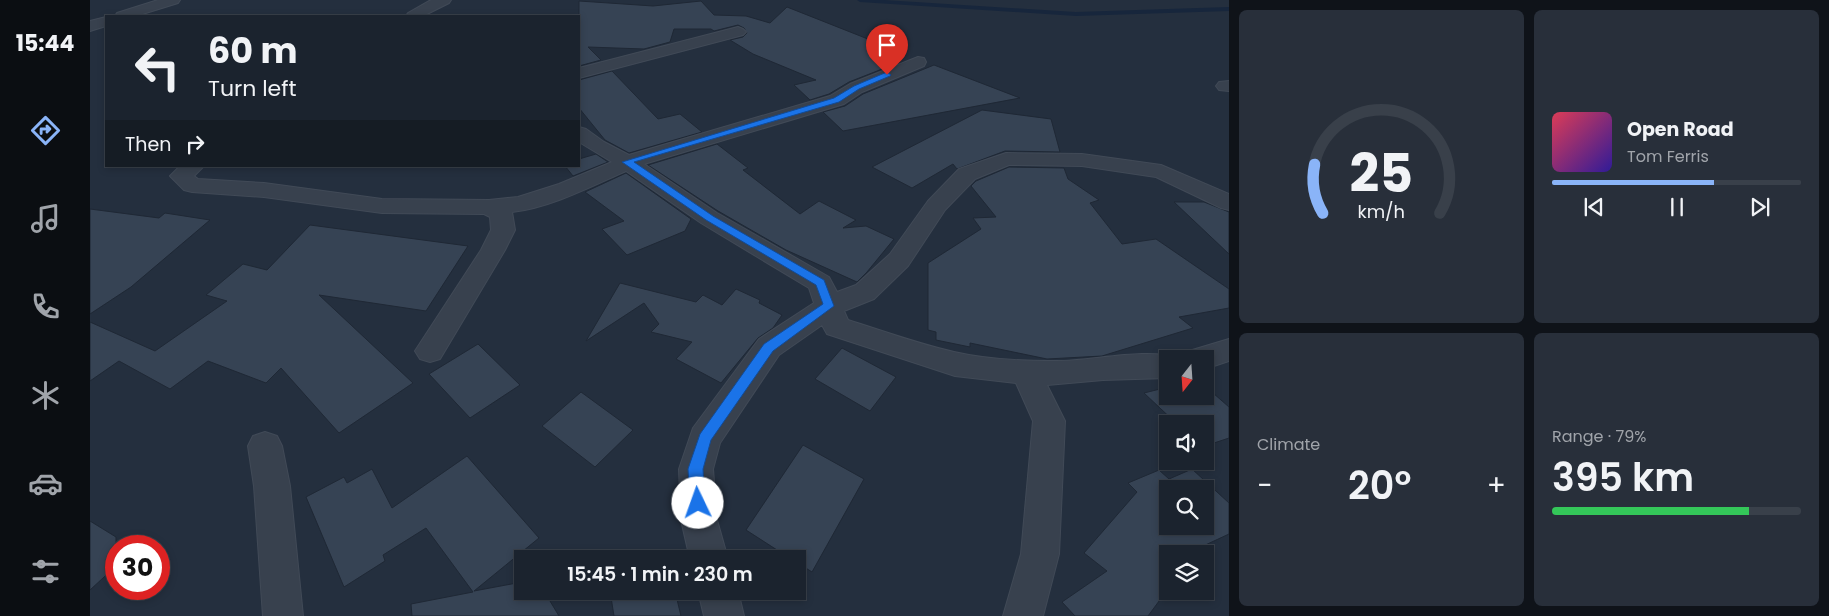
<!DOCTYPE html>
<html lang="en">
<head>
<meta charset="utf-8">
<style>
  :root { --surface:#1b232e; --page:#282f3a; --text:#f1f3f6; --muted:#a0a4aa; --line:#39404a; --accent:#8ab4f8 }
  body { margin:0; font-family:Poppins,sans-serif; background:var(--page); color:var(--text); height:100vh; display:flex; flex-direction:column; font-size:19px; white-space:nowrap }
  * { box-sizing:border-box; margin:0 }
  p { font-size:16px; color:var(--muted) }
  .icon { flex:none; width:28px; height:28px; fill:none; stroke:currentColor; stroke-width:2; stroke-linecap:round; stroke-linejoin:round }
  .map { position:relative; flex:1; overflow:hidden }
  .details { display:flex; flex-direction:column; gap:10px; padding:10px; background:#0f1319; width:600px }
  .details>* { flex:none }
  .guide { position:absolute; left:15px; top:15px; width:475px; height:152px; border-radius:0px; box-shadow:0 2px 8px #0003,0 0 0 1px var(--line); background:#1b232e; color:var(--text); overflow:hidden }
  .needle { width:32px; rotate:197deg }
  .tools { position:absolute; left:1069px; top:350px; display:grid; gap:10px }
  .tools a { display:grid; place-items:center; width:55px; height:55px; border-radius:0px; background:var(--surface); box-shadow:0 2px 8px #0003,0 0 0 1px var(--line); font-size:25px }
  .speed { position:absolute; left:15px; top:535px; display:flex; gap:10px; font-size:25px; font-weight:700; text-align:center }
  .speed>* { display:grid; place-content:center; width:65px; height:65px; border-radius:50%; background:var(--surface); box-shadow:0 2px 8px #0003,0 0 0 1px var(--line); line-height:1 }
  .speed .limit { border:8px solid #d22; background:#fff; color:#111 }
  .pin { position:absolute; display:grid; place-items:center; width:42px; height:42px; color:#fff; margin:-51px -21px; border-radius:50% 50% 50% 0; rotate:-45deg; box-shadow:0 0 5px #0007 }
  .pin .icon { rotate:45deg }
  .me { position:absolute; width:55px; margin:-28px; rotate:357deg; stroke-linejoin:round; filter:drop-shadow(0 0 4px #0008) }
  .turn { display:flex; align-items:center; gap:18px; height:105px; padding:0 20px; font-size:22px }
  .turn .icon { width:65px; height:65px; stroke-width:2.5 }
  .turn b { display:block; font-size:35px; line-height:42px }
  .then { display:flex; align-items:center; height:48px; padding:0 20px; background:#0003; gap:10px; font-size:19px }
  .big { font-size:38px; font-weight:600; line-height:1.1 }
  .details .widget { flex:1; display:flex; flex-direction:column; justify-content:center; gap:8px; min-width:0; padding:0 18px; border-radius:8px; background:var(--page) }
  .details .dial { align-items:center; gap:0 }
  .dial svg { height:130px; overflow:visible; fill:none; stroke:var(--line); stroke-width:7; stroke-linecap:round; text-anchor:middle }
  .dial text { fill:var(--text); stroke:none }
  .song { display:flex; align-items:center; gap:15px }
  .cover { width:60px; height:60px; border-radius:8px; background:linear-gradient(135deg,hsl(350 70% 55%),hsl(250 70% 35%)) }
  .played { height:5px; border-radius:2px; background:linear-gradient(90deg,var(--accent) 65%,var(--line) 65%) }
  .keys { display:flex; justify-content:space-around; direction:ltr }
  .heat { display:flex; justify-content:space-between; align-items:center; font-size:28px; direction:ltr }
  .charge { height:8px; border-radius:4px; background:linear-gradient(90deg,#34c759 79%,var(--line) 0) }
  .details .tiles { flex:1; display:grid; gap:10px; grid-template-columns:repeat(2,1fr) }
  .trip { position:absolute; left:424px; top:550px; width:292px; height:50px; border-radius:0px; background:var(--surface); box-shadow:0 2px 8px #0003,0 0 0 1px var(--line); font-weight:600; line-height:50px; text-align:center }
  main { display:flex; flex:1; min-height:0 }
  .dock { display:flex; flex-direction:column; width:90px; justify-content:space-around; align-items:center; background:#0b0e12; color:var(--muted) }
  .dock .icon { width:35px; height:35px }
  .dock .active { color:var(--accent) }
  .dock b { font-size:22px; color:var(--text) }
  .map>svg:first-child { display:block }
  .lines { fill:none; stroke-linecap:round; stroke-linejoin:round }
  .stream { fill:#17263c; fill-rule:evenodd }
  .building { fill:#364354; stroke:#1f2835; fill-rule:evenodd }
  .minor-casing { stroke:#414a57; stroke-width:2 }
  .minor { fill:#38414e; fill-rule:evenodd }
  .route { fill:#1a73e8; stroke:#114b97 }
</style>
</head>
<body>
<main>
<nav class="dock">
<b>15:44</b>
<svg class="icon active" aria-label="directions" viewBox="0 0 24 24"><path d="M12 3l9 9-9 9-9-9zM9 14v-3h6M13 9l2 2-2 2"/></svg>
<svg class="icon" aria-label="music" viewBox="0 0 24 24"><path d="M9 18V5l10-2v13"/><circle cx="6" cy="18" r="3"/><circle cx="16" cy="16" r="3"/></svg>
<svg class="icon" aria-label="phone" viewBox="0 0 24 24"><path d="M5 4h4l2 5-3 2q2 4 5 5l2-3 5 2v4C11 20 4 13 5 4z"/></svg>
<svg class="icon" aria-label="climate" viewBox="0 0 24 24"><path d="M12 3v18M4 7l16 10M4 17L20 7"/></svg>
<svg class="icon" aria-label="car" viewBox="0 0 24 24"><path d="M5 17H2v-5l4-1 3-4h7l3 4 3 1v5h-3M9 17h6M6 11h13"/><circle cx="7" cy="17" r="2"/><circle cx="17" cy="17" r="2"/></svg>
<svg class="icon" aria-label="filters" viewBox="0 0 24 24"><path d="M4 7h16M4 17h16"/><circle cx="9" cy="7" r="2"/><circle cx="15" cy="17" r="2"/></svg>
</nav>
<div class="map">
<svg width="1139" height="616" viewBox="0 0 1139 616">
  <rect width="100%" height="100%" fill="#242f3e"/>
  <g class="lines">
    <polygon class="stream" points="767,0 794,0 986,12 1139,7 1139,11 986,16 770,2"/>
  </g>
  <g class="building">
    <polygon points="489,1 563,6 611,1 624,15 656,16 680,23 697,7 788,43 778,49 810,62 759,82 739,94 720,100 704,85 726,80 663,54 640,40 653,37 657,33 654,28 648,25 624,31 621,29 584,29 580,42 554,49 498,47 511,60 489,66"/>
    <polygon points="844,65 930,98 753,131 733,112 755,106 773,94"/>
    <polygon points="522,71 568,119 590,114 612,132 539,153 515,140 489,108 489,80"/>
    <polygon points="892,110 961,119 970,152 915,151 867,169 863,164 822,188 782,167"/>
    <polygon points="627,144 658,168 653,170 710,214 729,201 766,220 753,228 776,226 804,239 777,272 767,282 696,250 628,211 558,165"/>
    <polygon points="506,154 518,162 483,176 475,166 489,166 489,159"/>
    <polygon points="919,167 974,168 978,179 1009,200 1000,203 1032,244 1066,239 1139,289 1139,308 1089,317 1103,328 1012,356 957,359 880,343 880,347 846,340 846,332 838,330 838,263 891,229 883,218 906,217 881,186 886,181"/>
    <polygon points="536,173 601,219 595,231 537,255 512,229 534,221 495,192"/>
    <polygon points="1084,202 1114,202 1139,212 1139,254"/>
    <polygon points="0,209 69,218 75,213 120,220 41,287 0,314"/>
    <polygon points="220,225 378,246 336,311 229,295 323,383 249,433 191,368 176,383 118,361 80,389 29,361 0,381 0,322 65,351 137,301 116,295 153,264 177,270"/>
    <polygon points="530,283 606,302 613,295 632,305 646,289 670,300 669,303 692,315 683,328 668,338 631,383 586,359 602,342 561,332 569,324 554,303 496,341"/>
    <polygon points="388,344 430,385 380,418 339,374"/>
    <polygon points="752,348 806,377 780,411 725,379"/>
    <polygon points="1115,386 1139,407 1139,438 1115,446 1115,424 1087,424 1054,393 1078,387 1078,396 1115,396"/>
    <polygon points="491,392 543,430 505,467 452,426"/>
    <polygon points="713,445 774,479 722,572 708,563 708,559 701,559 656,530"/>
    <polygon points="377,456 449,538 384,591 432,582 432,591 454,591 469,616 322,616 321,604 383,592 336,528 293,555 295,561 254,587 216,497 254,477 257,483 282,469 302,508"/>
    <path d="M1102,469L1139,503V534L1096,554H1078V589L1058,616H985L972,602L1017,571L994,553L1047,492L1038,483L1069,470L1079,479ZM1078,489H1115V526H1078Z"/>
    <polygon points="0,521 26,537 26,566 0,590"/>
    <polygon points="520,591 585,591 591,616 524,616"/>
  </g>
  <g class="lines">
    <defs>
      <g id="minor">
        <polygon points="68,0 90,0 88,3 46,16 25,16 27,13"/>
        <polygon points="341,0 361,0 359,3 333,16 316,16 318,13"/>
        <polygon points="16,17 16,26 0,31 0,21"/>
        <polygon points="648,27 653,29 656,32 653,35 489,78 489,68"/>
        <path d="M828,57L834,58L836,62L834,66L772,92L754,104L554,164L627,213L739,277L747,292L766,285L800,254L838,201L869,169L916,153L992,154L1071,165L1139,194V210L1131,208L1066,177L992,166L919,165L885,179L855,210L818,266L784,299L754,311L758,320C793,331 829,344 864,352C894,359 933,361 963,361C1000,362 1054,347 1089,358L1078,359V378L1013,380L957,385L975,421L969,554L953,616H913L931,554L943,421L926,383L865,376L737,334L732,325L689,355L630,443L623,469L627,520L638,559H600L591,520L589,469L603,428L669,339L724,303L719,288L611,223L536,171C502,186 460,208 422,212L425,230L415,250L350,359L340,362L330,359L325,351L391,250L401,230L400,217L394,214L292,213L174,197L102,192L94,190L80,176L90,166H114L104,176L108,179L174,183L292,199L399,200L428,197L469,184L522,162L489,142V127L496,129L514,142L539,155L740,96L760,84Z"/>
        <polygon points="1139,81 1139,91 1129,90 1126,86 1129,82"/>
        <polygon points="1139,339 1139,361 1115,369 1115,359 1095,359 1099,351"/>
        <polygon points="175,432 187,436 192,446 200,486 213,616 173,616 164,486 158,446 163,436"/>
        <polygon points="608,591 648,591 654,616 614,616"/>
      </g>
    </defs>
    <use href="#minor" class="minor-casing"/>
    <use href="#minor" class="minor"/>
  </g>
  <polygon class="route" points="797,72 801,75 800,76 769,89 749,102 544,162 623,216 734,280 744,306 683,351 621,440 613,469 615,503 613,508 608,510 602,508 600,503 598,469 610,434 674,344 733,304 726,285 616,220 532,162 744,98 764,86"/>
</svg>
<div class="tools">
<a><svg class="needle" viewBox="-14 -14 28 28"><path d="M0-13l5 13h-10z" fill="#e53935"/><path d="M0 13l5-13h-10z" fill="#a0a4aa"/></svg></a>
<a><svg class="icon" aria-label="sound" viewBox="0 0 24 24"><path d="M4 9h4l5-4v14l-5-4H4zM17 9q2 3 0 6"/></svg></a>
<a><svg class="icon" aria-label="search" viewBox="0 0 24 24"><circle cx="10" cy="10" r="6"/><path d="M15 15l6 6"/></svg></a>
<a><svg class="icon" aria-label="layers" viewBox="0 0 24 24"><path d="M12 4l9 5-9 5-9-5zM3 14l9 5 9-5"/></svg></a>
</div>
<div class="speed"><div class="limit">30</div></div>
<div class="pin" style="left:797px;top:75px;background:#d93025"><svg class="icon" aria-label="arrive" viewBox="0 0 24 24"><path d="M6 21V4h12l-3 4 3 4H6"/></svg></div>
<svg class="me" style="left:608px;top:503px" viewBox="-20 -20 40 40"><circle r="19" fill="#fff"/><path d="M0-13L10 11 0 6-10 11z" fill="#1a73e8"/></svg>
<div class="trip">15:45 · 1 min · 230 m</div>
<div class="guide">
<div class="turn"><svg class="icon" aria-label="left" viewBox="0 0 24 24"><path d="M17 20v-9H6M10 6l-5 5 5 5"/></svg><div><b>60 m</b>Turn left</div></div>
<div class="then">Then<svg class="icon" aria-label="right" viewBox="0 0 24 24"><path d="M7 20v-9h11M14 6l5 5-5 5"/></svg></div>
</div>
</div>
<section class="details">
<div class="tiles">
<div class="widget dial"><svg viewBox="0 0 100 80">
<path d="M14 69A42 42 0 1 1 86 69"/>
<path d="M14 69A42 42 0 0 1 9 39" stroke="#8ab4f8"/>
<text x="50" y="56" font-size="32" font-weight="700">25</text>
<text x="50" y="72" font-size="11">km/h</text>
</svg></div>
<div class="widget">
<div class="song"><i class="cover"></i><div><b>Open Road</b><p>Tom Ferris</p></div></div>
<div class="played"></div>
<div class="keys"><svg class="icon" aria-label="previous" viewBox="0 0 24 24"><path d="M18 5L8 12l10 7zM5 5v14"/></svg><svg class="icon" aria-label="pause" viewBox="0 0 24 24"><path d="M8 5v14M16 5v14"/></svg><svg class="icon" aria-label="next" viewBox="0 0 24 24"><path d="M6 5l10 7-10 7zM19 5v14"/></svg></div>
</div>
<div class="widget"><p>Climate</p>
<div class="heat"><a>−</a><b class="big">20°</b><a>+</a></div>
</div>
<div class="widget"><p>Range · 79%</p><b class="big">395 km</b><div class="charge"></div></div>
</div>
</section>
</main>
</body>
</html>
